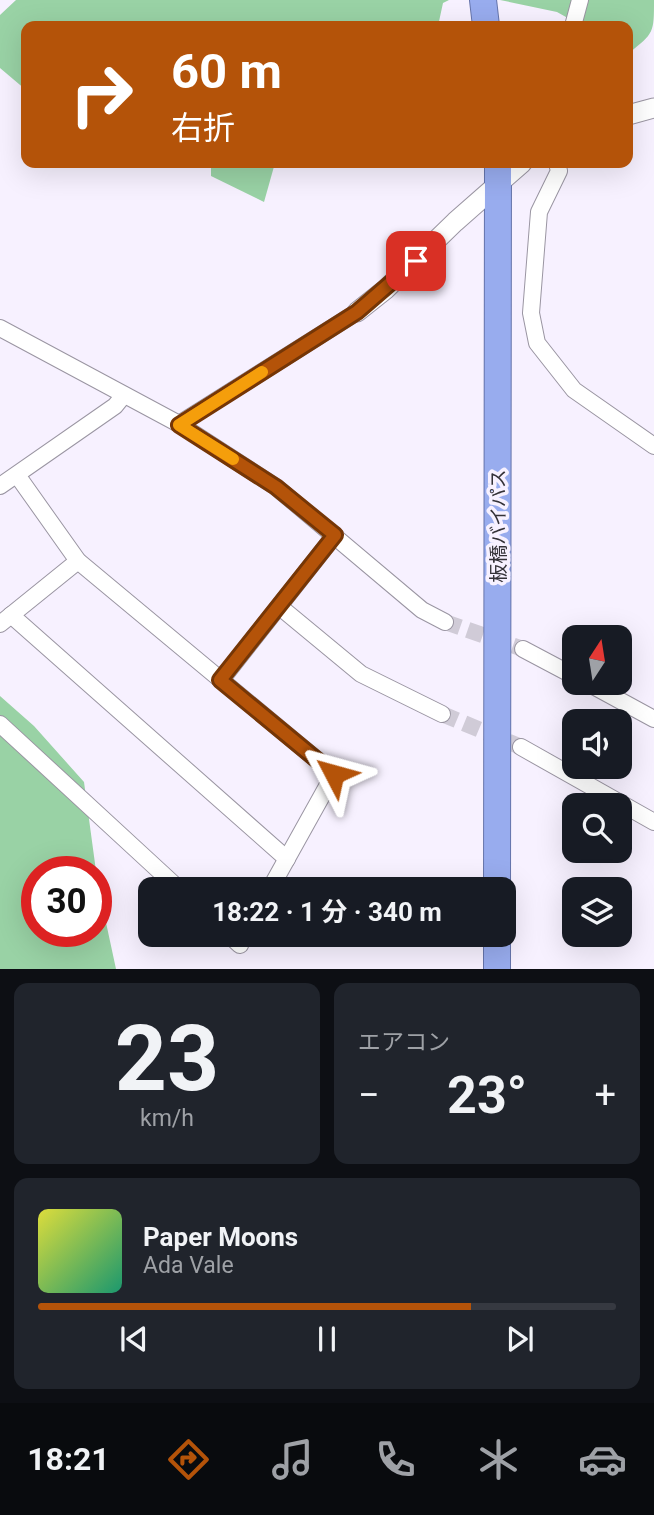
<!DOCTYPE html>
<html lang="ja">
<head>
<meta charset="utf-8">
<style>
  :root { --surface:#171b24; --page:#20242c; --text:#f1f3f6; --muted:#9ea1a6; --line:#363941; --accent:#b45309 }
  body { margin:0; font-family:Roboto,"Noto Sans JP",sans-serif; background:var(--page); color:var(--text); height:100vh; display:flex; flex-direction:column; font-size:26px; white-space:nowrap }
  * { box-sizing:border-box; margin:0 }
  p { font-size:23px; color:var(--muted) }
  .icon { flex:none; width:38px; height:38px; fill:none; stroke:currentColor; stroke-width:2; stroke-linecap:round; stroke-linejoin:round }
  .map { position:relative; height:969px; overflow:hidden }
  .panel { display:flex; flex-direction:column; gap:14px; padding:14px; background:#0d0f14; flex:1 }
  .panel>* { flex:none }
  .hud { position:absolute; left:21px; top:21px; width:612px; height:147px; border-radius:14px; box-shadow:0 7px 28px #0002; background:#b45309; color:#fff; overflow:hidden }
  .needle { width:46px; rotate:12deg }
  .controls { position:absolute; left:562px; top:625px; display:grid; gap:14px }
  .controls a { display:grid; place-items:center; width:70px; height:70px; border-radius:14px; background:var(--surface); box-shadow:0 7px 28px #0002; font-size:35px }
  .speed { position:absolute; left:21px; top:856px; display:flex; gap:14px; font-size:35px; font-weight:700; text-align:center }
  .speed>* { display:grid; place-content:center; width:91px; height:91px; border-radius:50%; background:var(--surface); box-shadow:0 7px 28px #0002; line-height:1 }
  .speed .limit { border:10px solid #d22; background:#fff; color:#111 }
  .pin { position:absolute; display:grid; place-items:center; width:60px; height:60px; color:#fff; margin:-30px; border-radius:14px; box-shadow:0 4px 10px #0006 }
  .me { position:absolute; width:77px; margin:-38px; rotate:309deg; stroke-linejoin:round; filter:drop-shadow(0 0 5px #0008) }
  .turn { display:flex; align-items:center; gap:24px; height:147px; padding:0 35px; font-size:32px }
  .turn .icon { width:91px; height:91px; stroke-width:2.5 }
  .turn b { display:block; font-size:49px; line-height:60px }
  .big { font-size:52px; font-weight:700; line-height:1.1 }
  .panel .widget { flex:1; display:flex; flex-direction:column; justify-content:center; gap:10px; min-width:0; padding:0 24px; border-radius:14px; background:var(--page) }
  .panel .dial { align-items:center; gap:0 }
  .dial b { font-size:91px; line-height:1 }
  .song { display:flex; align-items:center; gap:21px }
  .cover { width:84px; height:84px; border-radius:10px; background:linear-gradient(135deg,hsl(60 70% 55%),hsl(160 70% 35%)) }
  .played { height:7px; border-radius:4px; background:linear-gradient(90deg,var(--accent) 75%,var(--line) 75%) }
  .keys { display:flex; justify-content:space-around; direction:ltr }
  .heat { display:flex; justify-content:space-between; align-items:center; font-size:38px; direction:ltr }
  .panel .tiles { flex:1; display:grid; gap:14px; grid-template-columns:1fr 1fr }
  .widget:last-child { grid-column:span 2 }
  .trip { position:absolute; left:138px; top:877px; width:378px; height:70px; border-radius:14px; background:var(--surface); box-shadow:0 7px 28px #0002; font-weight:700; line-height:70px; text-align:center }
  .menu { display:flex; height:112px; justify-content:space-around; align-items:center; background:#090b0e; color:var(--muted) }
  .menu .icon { width:49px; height:49px }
  .menu .active { color:var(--accent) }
  .menu b { font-size:32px; color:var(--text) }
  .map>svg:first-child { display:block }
  .forest { fill:#99d2a5 }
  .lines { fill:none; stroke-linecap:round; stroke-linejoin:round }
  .minor-tunnel { stroke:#d0cbd7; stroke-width:16; stroke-dasharray:16 8; stroke-linecap:butt }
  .minor-casing { stroke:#9a95a2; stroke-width:18 }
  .tertiary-casing { stroke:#9a95a2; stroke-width:21 }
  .trunk-casing { stroke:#6574ab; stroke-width:28 }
  .minor { stroke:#fff; stroke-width:16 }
  .tertiary { stroke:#fff; stroke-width:19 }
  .trunk { stroke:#98acee; stroke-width:26 }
  .route-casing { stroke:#753606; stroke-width:18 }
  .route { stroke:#b45309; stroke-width:12 }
  .slow { stroke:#f59e0b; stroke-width:12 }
  .labels { text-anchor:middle; stroke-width:7; stroke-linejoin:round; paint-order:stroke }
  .street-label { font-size:19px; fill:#343238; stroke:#f7f1ff }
</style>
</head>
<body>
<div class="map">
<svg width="654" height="969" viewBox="0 0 654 969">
  <rect width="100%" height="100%" fill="#f7f1ff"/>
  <g class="forest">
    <polygon points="16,0 449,0 443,3 438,26 26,26 26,90 0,68 0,15"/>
    <path d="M500,0H654C654,33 654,33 629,53L628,26H582L557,12Z"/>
    <polygon points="211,163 275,163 264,202 211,176"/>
    <polygon points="0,696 34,726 84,782 96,871 37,872 37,931 96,931 96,876 116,969 0,969"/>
  </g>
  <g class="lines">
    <g class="minor-tunnel">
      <polyline points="445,622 523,649"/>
      <polyline points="442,714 521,747"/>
    </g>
    <defs>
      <g id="minor">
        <polyline points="573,26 580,0"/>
        <polyline points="557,163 559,171 539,212 531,313 537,343 574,390 654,446"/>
        <polyline points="0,328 179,424 276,487 422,610 445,622"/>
        <polyline points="179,424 357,312"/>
        <polyline points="17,475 78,561 334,774 270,889"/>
        <polyline points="0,486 115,406 124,395"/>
        <polyline points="280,607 361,674 442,714"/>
        <polyline points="11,615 287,859"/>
        <polyline points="0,624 78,561"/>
        <polyline points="523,649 574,676"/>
        <polyline points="221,680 335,535"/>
        <polyline points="586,682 654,719"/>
        <polyline points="0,724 179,889"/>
        <polyline points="521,747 654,822"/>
        <polyline points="228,934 240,945 245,934"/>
      </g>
      <g id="tertiary">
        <polyline points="628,115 654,108"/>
        <polyline points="357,312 386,289 455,222 522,163"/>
      </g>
      <g id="trunk">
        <polyline points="483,0 486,26"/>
        <polyline points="497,889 498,163"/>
        <polyline points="497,934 497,969"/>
      </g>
    </defs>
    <use href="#minor" class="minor-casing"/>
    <use href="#tertiary" class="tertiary-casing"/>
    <use href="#trunk" class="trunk-casing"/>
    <use href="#minor" class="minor"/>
    <use href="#tertiary" class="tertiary"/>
    <use href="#trunk" class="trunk"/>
  </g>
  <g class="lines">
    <defs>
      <polyline id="route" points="334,774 220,680 335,535 276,487 179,425 357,312 416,261"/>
    </defs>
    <use href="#route" class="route-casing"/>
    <use href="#route" class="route"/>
    <polyline class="slow" points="233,459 179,425 262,372"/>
  </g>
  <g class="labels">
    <g class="street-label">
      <text transform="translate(498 526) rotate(-90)" y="7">板橋バイパス</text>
    </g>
  </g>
</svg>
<div class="controls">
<a><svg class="needle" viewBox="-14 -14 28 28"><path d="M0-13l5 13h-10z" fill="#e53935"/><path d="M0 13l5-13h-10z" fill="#9ea1a6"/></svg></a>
<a><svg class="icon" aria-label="sound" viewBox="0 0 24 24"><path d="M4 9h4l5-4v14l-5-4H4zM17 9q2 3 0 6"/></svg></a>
<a><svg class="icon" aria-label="search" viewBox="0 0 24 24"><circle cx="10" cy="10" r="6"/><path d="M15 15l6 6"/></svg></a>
<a><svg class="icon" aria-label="layers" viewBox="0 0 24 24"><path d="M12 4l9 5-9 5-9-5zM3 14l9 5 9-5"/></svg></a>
</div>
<div class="speed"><div class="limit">30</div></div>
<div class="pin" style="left:416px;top:261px;background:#d93025"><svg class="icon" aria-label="arrive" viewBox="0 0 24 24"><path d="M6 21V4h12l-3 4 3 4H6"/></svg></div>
<svg class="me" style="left:334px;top:774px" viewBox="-20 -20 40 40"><path d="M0-17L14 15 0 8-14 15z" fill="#b45309" stroke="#fff" stroke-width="4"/></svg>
<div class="trip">18:22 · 1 分 · 340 m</div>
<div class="hud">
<div class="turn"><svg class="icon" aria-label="right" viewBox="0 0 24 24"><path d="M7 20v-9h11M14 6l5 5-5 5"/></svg><div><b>60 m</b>右折</div></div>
</div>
</div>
<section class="panel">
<div class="tiles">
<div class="widget dial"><b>23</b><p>km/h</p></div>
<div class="widget"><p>エアコン</p>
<div class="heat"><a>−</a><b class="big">23°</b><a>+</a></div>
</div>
<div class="widget">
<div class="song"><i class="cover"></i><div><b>Paper Moons</b><p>Ada Vale</p></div></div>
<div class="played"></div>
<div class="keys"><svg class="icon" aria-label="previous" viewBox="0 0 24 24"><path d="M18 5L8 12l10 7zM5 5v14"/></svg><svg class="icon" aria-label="pause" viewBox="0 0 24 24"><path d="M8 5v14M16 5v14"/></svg><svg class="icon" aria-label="next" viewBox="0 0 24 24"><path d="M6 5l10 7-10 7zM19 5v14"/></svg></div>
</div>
</div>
</section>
<nav class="menu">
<b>18:21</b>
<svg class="icon active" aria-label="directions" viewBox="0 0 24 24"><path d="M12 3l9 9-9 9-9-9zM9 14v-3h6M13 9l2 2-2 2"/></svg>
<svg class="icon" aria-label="music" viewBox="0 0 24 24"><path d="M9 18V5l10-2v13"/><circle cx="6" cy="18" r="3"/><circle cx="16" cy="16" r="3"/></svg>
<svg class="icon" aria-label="phone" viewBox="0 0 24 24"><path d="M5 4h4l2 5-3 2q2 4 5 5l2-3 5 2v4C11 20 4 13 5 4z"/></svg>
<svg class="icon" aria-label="climate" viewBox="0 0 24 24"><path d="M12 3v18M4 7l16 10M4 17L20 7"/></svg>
<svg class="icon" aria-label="car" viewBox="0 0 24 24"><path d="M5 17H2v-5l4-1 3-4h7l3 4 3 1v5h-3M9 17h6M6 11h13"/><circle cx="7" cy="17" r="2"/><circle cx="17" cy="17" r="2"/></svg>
</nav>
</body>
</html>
